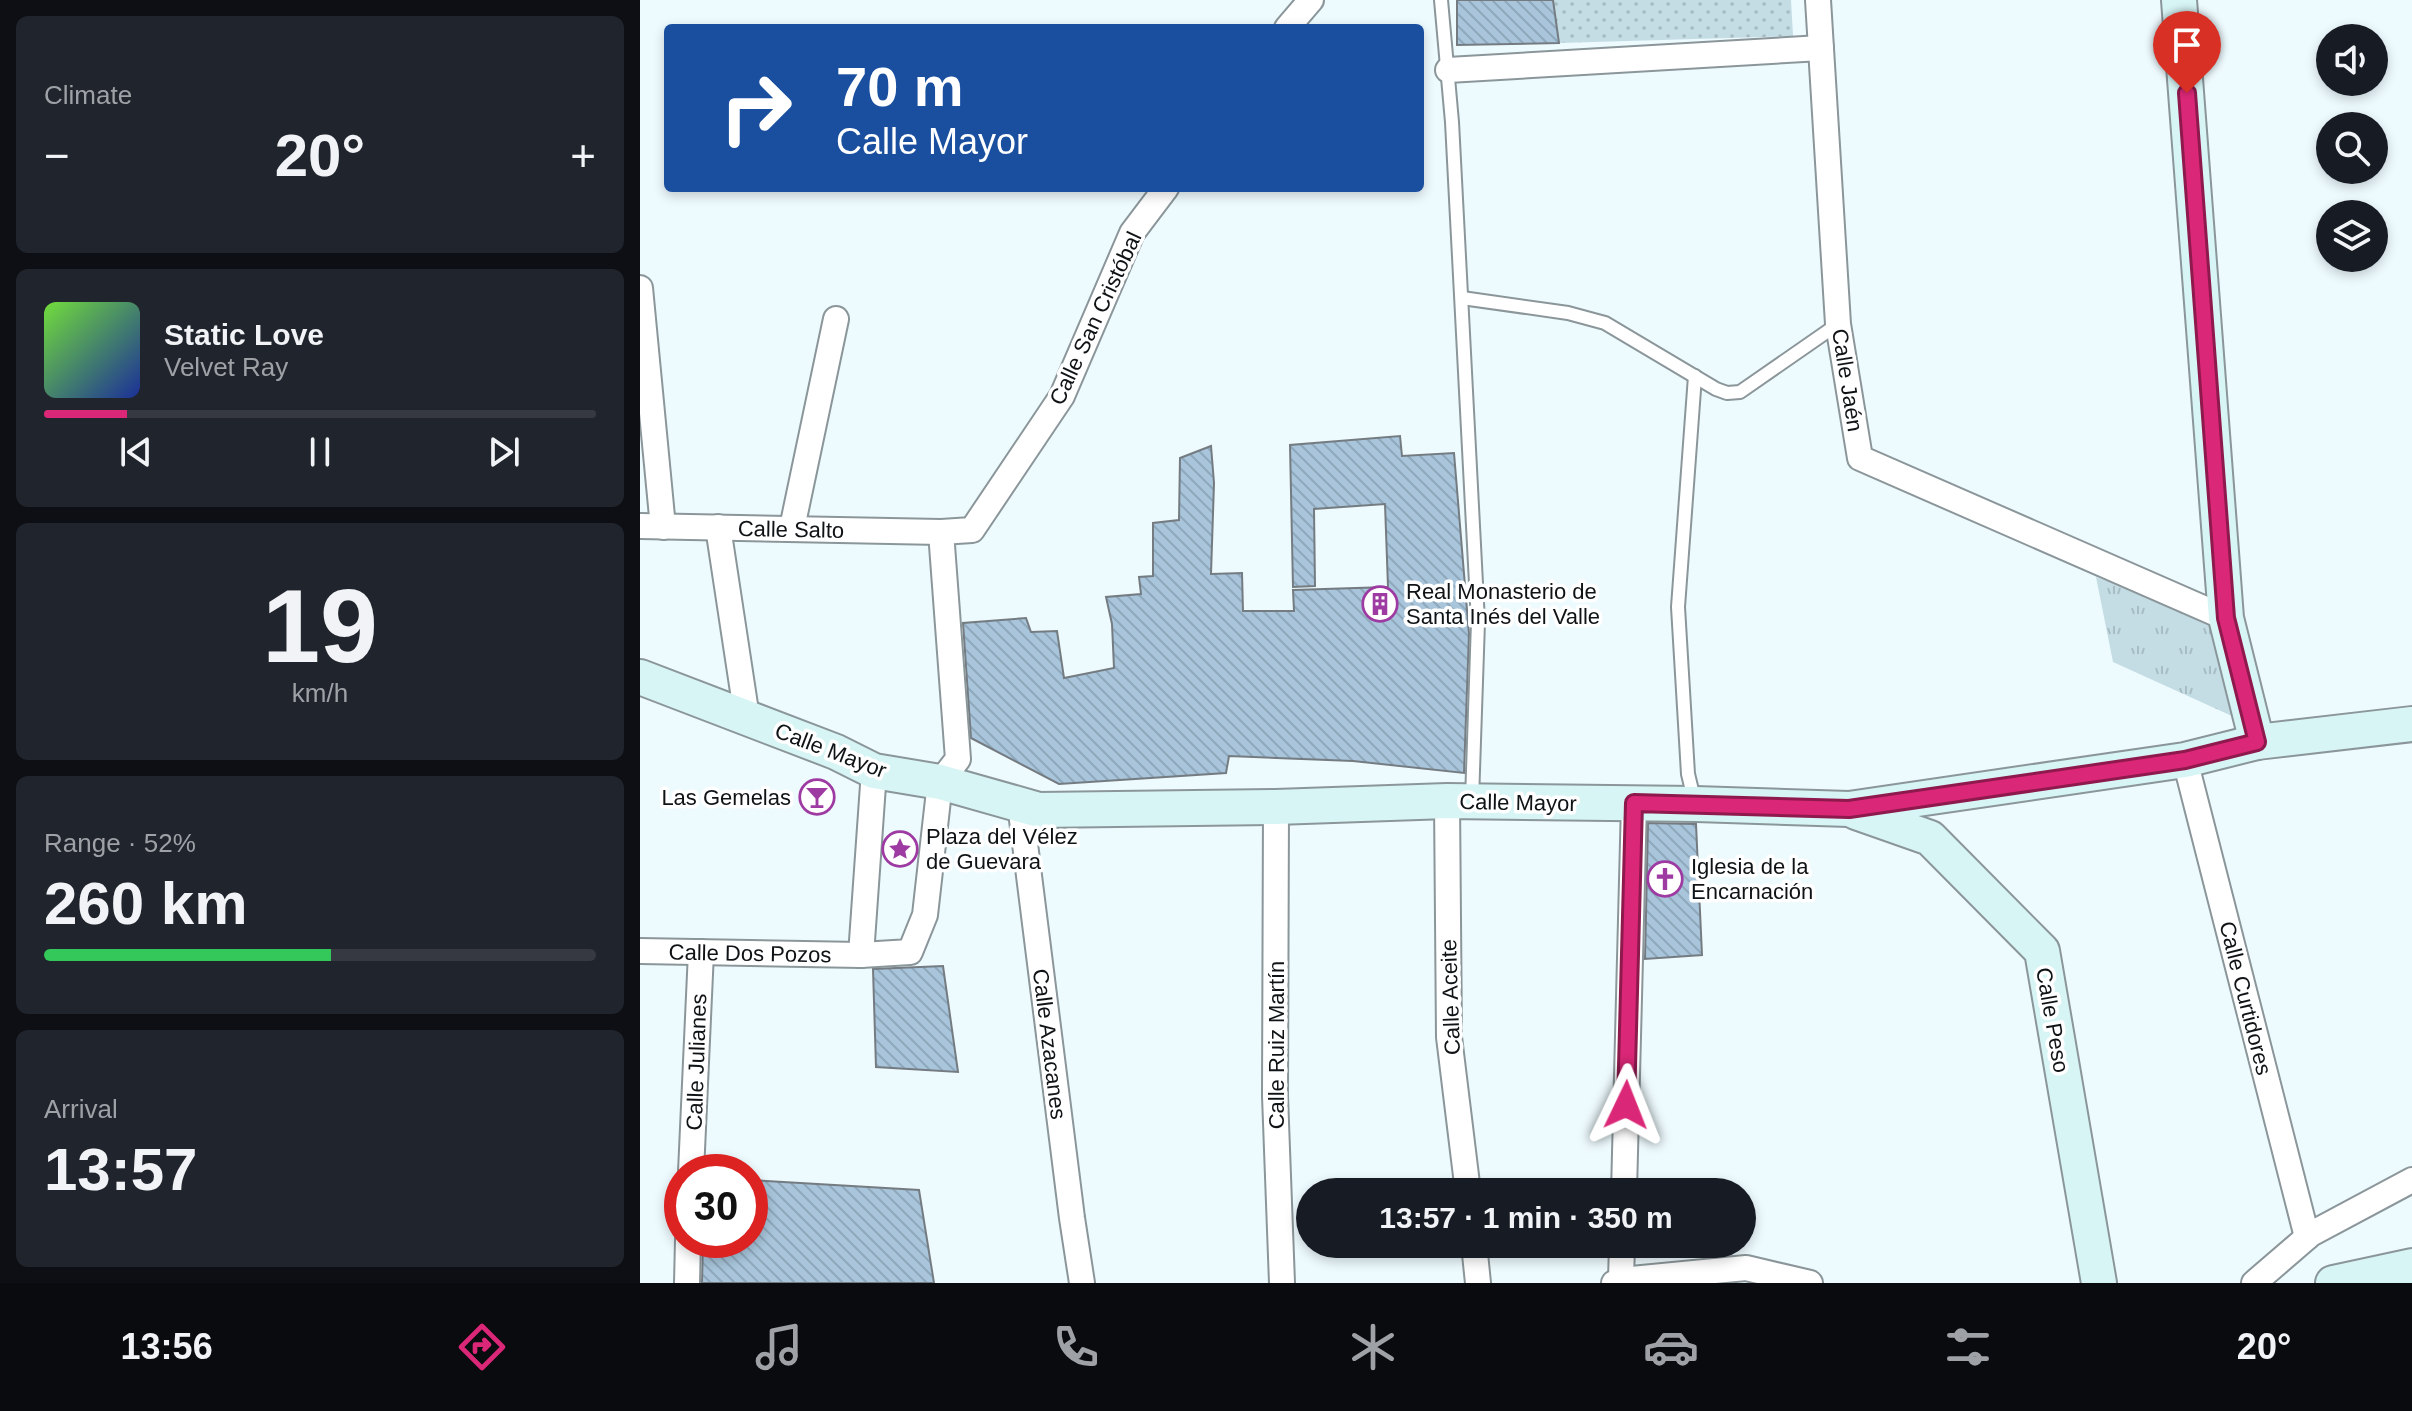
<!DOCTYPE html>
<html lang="en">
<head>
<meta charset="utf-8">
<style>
  :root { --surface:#171b24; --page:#20242c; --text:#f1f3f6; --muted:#9ea1a6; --line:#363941; --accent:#db2777 }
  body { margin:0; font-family:Arial,sans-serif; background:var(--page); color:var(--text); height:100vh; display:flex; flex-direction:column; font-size:30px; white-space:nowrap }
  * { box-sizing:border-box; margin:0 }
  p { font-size:26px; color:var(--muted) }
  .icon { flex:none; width:44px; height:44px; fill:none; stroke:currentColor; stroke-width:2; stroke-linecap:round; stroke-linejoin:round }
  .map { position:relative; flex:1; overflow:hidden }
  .panel { display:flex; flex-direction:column; gap:16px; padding:16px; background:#0d0f14; width:640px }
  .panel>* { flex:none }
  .guide { position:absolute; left:24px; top:24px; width:760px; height:168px; border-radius:8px; box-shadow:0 4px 12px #0003; background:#1a4fa0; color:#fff; overflow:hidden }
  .fabs { position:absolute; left:1676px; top:24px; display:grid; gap:16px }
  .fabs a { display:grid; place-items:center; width:72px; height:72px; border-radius:50%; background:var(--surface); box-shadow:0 4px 12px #0003; font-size:40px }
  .speed { position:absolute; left:24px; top:1154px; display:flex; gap:16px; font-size:40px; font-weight:700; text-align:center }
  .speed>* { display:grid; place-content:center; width:104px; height:104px; border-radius:50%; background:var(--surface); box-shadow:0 4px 12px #0003; line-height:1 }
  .speed .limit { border:12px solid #d22; background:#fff; color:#111 }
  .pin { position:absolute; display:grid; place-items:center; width:68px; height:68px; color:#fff; margin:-82px -34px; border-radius:50% 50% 50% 0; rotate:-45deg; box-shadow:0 0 8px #0007 }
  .pin .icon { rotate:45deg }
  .me { position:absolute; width:88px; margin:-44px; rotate:2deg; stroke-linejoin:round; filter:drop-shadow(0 0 6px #0008) }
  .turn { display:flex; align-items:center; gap:28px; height:168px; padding:0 40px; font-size:36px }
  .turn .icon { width:104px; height:104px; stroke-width:2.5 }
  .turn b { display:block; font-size:56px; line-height:68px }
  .big { font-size:60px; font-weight:800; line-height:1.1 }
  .panel .card { flex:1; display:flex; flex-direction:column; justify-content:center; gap:12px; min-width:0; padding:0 28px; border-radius:12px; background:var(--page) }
  .panel .dial { align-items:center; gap:0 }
  .dial b { font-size:104px; line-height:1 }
  .song { display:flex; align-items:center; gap:24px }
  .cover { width:96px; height:96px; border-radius:12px; background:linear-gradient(135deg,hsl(100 70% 55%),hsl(230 70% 35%)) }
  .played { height:8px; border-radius:4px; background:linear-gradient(90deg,var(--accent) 15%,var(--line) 15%) }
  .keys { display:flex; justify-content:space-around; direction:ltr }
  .heat { display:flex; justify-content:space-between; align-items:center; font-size:44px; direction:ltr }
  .charge { height:12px; border-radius:6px; background:linear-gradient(90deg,#34c759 52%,var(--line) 0) }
  .trip { position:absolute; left:656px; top:1178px; width:460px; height:80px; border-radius:40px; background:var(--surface); box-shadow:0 4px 12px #0003; font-weight:800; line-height:80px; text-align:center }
  .tabs { display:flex; height:128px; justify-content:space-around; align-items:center; background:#090b0e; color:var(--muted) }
  .tabs .icon { width:56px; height:56px }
  .tabs .active { color:var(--accent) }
  .tabs b { font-size:36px; color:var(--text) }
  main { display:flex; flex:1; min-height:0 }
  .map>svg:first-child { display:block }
  .grass { fill:url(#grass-dots) }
  .park { fill:url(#park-tufts) }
  .building { fill:url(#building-back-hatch); stroke:#747c82; stroke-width:2 }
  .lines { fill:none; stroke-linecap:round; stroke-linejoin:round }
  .lane-casing { stroke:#8b969a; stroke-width:16 }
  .street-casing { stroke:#8b969a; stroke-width:28 }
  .secondary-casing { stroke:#8b969a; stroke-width:38 }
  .lane { stroke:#fff; stroke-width:12 }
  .street { stroke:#fff; stroke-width:24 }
  .secondary { stroke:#d8f5f6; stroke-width:34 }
  .route-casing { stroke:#8e194d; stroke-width:20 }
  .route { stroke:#db2777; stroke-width:14 }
  .labels { text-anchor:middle; stroke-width:7; stroke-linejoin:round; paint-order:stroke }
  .street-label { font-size:22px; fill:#0f1315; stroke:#fff }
  .poi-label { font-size:22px; fill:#0f1315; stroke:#fff; text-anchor:start }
</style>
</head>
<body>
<main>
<section class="panel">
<div class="card"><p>Climate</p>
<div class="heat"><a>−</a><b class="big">20°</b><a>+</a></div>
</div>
<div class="card">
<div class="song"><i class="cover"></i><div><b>Static Love</b><p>Velvet Ray</p></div></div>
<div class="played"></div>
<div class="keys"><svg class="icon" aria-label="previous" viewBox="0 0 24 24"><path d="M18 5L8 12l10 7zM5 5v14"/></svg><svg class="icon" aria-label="pause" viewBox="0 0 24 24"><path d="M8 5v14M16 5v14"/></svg><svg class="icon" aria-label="next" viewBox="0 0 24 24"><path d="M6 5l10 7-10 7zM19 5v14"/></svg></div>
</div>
<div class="card dial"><b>19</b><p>km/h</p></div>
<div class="card"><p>Range · 52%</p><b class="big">260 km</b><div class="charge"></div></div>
<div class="card"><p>Arrival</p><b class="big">13:57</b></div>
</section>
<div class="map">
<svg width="1772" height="1283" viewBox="0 0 1772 1283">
  <defs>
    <pattern id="grass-dots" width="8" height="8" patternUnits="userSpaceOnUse" patternTransform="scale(2)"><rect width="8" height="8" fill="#c4dce4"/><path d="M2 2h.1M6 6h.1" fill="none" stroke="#a7bcc3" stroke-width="1.8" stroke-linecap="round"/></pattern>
    <pattern id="park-tufts" width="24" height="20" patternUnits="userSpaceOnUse" patternTransform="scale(2)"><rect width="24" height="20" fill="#c4dce4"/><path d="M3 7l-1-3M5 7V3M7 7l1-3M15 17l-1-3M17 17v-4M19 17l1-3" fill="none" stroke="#a7bcc3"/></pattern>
    <pattern id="building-back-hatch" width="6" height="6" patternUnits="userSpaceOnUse" patternTransform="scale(2)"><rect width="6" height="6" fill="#a8c5db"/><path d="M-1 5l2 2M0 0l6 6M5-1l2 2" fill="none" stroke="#8fa8bb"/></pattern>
  </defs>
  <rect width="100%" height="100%" fill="#edfafe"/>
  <polygon class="grass" points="913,0 1151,0 1153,36 919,43"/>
  <polygon class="park" points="1456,577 1577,624 1592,716 1473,662"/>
  <g class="building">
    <polygon points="817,0 913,0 919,43 817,45"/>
    <polygon points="760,436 762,456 814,453 829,634 824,773 713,761 589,756 586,773 419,784 331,738 323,623 386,618 391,632 417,631 424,678 474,668 472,624 466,597 501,594 499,577 513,576 513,523 539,520 540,458 571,446 574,483 571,574 602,573 603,611 654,611 653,590 748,587 745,504 674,509 675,586 653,587 650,445"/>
    <polygon points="1008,823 1056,824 1062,955 1005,959"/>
    <polygon points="303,966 318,1072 236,1067 233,969"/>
    <polygon points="110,1180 279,1190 294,1283 62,1283 63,1240 110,1240"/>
  </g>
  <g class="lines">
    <defs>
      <g id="lane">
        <polyline points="801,0 812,122 838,622 832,800"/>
        <polyline points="822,298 928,313 965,323 1076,389 1087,393 1100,392 1198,324"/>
        <polyline points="1055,376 1038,607 1048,774 1055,803"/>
      </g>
      <g id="street">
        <polyline points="1178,0 1198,324 1220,458 1586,618"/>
        <polyline points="647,28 671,0"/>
        <polyline points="808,70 1181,48"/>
        <polyline points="0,288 23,527"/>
        <polyline points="0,526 301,532"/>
        <polyline points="78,527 107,718"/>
        <polyline points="152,528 196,319"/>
        <polyline points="1545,760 1667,1237"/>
        <polyline points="234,771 221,955 270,952 285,915 300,782 318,759 301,532 332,530 422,396 492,233 526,188"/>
        <polyline points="807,801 809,1037 828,1192"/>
        <polyline points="380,804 432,1218 442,1283"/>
        <polyline points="636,807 635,1096 642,1283"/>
        <polyline points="0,951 221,955"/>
        <polyline points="51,1172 61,952"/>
        <polyline points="984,1192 994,803"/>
        <polyline points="834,1244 838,1283"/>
        <polyline points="981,1280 982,1244"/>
        <polyline points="47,1283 48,1240"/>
        <polyline points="974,1283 981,1280 1106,1268 1170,1283"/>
        <polyline points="1614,1283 1671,1234 1772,1180"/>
      </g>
      <g id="secondary">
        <polyline points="1539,0 1586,618 1617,742"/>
        <polyline points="0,677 196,752 234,771 300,782 399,810 636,807 807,801 1056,804 1209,809 1545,760 1617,742 1772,724"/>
        <polyline points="1216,812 1290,838 1402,951 1459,1283"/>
        <polyline points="1693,1283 1772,1266"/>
      </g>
    </defs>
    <use href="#lane" class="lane-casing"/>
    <use href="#street" class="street-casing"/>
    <use href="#secondary" class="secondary-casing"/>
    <use href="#lane" class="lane"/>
    <use href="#street" class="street"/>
    <use href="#secondary" class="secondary"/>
  </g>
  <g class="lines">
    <defs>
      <polyline id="route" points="986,1105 994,803 1209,809 1545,760 1617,742 1586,618 1547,93"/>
    </defs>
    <use href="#route" class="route-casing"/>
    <use href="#route" class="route"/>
  </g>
  <defs>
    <symbol id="building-ring" viewBox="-11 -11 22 22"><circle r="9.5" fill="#fff" stroke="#9e3ba2" stroke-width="1.5"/><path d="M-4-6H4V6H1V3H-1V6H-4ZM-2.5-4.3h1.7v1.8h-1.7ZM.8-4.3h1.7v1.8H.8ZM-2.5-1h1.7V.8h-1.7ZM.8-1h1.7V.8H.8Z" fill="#9e3ba2"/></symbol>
    <symbol id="bar-ring" viewBox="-11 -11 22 22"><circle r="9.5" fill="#fff" stroke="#9e3ba2" stroke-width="1.5"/><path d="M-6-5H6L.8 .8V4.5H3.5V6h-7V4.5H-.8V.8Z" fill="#9e3ba2"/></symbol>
    <symbol id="sight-ring" viewBox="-11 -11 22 22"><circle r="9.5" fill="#fff" stroke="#9e3ba2" stroke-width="1.5"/><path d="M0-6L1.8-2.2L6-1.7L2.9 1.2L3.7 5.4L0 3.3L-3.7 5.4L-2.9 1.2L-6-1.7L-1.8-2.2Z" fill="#9e3ba2"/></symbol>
    <symbol id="church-ring" viewBox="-11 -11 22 22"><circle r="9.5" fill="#fff" stroke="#9e3ba2" stroke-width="1.5"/><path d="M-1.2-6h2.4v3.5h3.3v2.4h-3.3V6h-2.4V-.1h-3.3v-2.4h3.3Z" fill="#9e3ba2"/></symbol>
  </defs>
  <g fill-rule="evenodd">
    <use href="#building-ring" x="720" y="584" width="40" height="40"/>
    <use href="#bar-ring" x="157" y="777" width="40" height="40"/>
    <use href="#sight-ring" x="240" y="829" width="40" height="40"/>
    <use href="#church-ring" x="1005" y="859" width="40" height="40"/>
  </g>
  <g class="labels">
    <g class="street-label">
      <text transform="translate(455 318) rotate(-65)" y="8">Calle San Cristóbal</text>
      <text transform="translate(1208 380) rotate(81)" y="8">Calle Jaén</text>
      <text transform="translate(151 529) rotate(1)" y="8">Calle Salto</text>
      <text transform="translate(191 750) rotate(21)" y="8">Calle Mayor</text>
      <text transform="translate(878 802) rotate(1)" y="8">Calle Mayor</text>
      <text transform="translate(110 953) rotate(1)" y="8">Calle Dos Pozos</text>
      <text transform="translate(810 997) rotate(-92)" y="8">Calle Aceite</text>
      <text transform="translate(1606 998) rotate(76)" y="8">Calle Curtidores</text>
      <text transform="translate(1413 1020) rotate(80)" y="8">Calle Peso</text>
      <text transform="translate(410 1044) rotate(83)" y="8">Calle Azacanes</text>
      <text transform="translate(636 1045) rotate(-90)" y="8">Calle Ruiz Martín</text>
      <text transform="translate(56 1062) rotate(-88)" y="8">Calle Julianes</text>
    </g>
    <g class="poi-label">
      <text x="766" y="599">Real Monasterio de<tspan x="766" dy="25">Santa Inés del Valle</tspan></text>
      <text x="151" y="805" text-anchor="end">Las Gemelas</text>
      <text x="286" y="844">Plaza del Vélez<tspan x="286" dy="25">de Guevara</tspan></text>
      <text x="1051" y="874">Iglesia de la<tspan x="1051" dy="25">Encarnación</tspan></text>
    </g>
  </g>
</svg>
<div class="fabs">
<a><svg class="icon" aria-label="sound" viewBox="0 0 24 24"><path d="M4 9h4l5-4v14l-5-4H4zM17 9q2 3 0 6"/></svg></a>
<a><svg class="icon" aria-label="search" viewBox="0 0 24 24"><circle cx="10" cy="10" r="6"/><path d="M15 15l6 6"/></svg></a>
<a><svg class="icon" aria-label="layers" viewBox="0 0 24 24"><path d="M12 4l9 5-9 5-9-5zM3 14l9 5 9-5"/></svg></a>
</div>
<div class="speed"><div class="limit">30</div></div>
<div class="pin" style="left:1547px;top:93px;background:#d93025"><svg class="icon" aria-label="arrive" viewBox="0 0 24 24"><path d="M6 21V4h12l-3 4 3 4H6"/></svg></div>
<svg class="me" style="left:986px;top:1105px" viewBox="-20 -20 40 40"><path d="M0-17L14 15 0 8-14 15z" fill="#db2777" stroke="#fff" stroke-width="4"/></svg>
<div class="trip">13:57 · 1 min · 350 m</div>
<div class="guide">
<div class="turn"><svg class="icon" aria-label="right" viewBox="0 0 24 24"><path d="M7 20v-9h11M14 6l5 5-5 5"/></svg><div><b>70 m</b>Calle Mayor</div></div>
</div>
</div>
</main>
<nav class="tabs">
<b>13:56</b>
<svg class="icon active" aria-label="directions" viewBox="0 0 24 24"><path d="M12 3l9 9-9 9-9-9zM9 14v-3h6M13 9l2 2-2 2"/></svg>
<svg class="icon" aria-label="music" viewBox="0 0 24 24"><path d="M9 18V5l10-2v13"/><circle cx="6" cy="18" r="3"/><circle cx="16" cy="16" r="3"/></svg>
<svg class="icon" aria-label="phone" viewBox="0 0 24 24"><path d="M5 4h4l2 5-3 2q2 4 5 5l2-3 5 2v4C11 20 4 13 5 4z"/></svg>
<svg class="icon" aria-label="climate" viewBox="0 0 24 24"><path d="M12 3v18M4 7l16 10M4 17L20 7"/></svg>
<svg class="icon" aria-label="car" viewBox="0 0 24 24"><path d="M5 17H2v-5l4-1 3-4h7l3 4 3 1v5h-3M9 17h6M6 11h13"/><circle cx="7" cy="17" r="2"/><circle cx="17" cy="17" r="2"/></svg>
<svg class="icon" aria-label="filters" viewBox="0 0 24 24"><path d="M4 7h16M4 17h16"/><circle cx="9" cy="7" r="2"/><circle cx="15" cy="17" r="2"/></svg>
<b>20°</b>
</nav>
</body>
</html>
